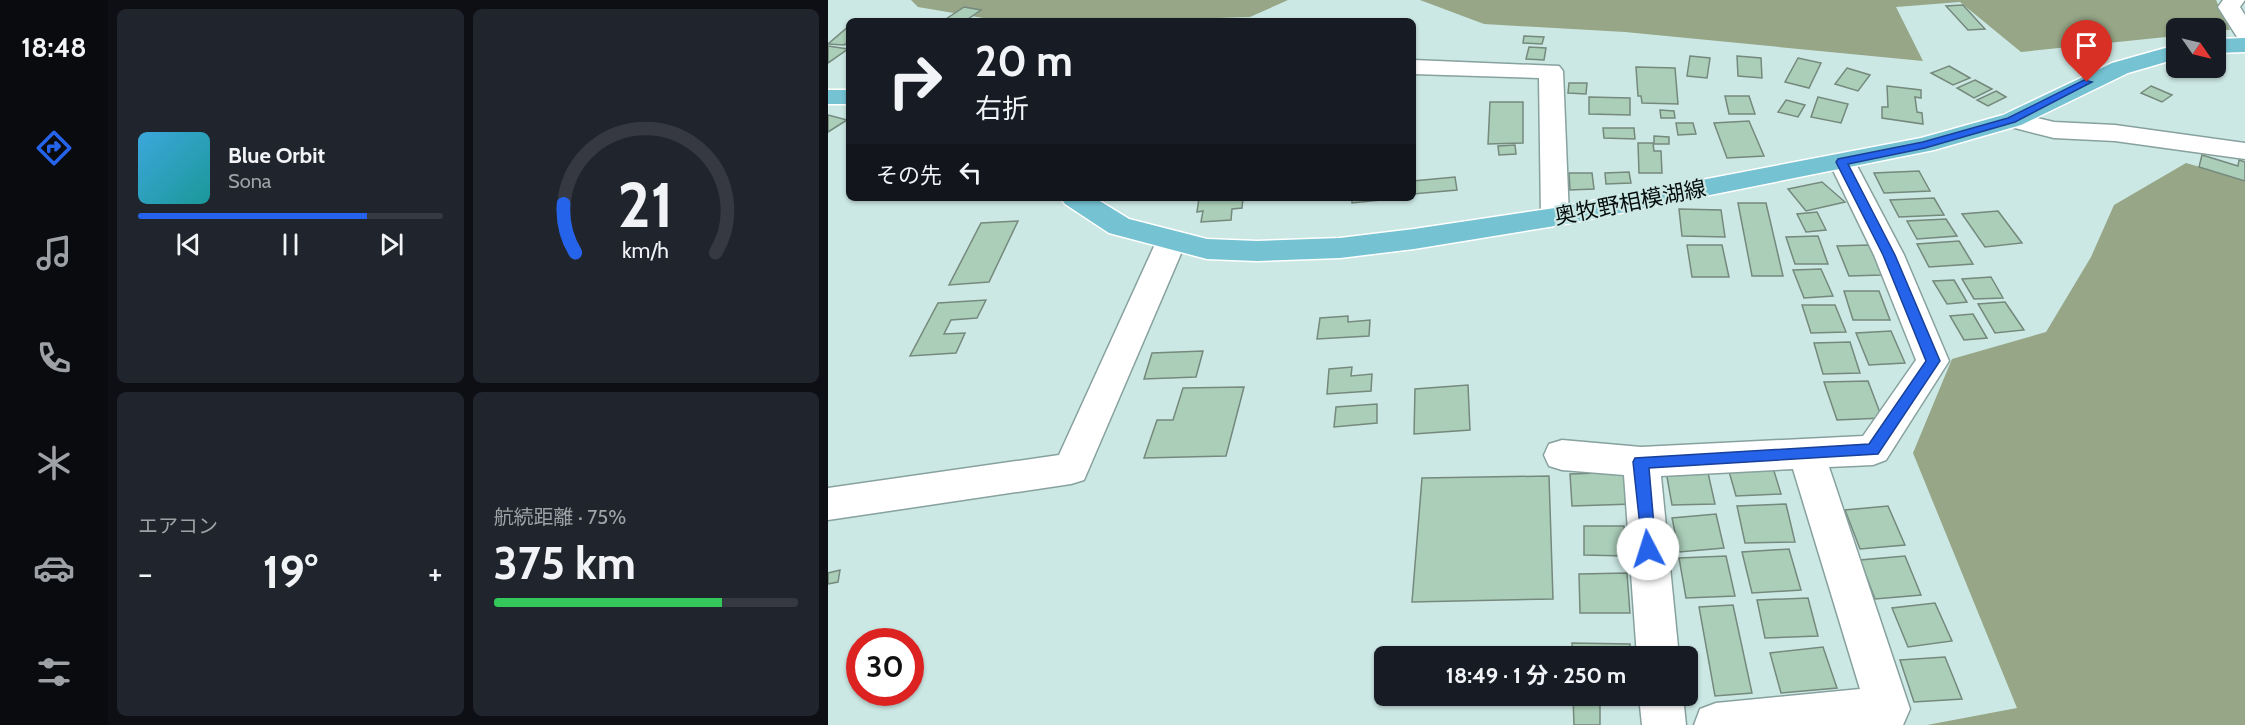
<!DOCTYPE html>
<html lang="ja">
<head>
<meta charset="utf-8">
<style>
  :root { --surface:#171b24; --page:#20242c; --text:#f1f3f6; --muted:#9ea1a6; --line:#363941; --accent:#2563eb }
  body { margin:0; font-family:Cabin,"Noto Sans JP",sans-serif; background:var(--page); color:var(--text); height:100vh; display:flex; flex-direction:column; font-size:22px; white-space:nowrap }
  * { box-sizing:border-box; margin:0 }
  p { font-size:20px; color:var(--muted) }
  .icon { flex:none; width:33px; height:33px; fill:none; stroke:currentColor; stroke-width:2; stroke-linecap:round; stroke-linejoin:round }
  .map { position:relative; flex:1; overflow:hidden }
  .drawer { display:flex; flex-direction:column; gap:9px; padding:9px; background:#0d0f14; width:720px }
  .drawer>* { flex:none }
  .top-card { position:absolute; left:18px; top:18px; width:570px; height:183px; border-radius:9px; box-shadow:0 2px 4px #0004; background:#171b24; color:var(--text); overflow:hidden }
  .needle { width:39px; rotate:124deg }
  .controls { position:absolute; left:1338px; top:18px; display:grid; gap:12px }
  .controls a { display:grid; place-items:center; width:60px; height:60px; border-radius:9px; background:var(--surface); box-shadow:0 2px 4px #0004; font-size:30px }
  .speed { position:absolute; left:18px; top:628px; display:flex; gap:12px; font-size:30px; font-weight:700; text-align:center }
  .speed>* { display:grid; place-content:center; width:78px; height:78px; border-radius:50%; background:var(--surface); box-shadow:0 2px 4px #0004; line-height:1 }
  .speed .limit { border:9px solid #d22; background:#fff; color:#111 }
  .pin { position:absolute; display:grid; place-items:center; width:51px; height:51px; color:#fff; margin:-62px -26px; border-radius:50% 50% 50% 0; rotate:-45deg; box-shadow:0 0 6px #0007 }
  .pin .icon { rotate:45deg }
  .me { position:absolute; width:66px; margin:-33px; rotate:355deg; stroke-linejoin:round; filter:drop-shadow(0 0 4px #0008) }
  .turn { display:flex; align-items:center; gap:21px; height:126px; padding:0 30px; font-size:27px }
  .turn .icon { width:78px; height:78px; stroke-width:2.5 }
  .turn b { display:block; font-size:42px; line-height:51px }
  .then { display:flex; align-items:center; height:57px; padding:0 30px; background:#0003; gap:12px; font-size:22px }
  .big { font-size:45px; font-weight:700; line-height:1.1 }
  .drawer .tile { flex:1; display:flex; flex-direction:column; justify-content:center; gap:9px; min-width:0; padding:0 21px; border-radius:9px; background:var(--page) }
  .drawer .dial { align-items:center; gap:0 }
  .dial svg { height:156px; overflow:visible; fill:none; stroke:var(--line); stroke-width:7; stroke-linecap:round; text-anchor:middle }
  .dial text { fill:var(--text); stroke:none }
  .song { display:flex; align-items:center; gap:18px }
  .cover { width:72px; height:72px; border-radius:9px; background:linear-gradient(135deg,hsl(200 70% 55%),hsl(180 70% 35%)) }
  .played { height:6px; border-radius:3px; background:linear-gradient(90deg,var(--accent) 75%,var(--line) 75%) }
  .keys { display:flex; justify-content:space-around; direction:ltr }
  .heat { display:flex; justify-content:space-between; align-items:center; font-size:33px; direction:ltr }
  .charge { height:9px; border-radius:4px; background:linear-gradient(90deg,#34c759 75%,var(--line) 0) }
  .drawer .tiles { flex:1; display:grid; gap:9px; grid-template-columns:repeat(2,1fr) }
  .trip { position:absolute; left:546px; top:646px; width:324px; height:60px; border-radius:9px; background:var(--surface); box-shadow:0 2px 4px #0004; font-weight:700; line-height:60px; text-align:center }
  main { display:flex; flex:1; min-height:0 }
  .tabs { display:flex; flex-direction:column; width:108px; justify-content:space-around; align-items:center; background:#090b0e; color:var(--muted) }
  .tabs .icon { width:42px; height:42px }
  .tabs .on { color:var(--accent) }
  .tabs b { font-size:27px; color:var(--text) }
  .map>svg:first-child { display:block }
  .forest { fill:#96a686 }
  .building { fill:#aaceb8; stroke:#75897d; stroke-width:1.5 }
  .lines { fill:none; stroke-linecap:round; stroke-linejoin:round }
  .minor-casing { stroke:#87a19e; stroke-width:3 }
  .major-casing { stroke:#fff; stroke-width:3 }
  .minor { fill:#fff; fill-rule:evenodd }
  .major { fill:#74c2d2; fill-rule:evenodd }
  .route { fill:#2563eb; stroke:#184099; stroke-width:1.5 }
  .labels { text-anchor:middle; stroke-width:4.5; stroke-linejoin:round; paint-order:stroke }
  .street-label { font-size:22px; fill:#050d0c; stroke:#cce8e4 }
</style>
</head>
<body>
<main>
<nav class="tabs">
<b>18:48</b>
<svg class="icon on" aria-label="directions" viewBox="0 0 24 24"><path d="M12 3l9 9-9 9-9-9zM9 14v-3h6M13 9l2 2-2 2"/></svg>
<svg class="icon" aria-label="music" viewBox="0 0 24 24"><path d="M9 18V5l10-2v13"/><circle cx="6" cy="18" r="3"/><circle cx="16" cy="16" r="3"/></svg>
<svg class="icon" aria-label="phone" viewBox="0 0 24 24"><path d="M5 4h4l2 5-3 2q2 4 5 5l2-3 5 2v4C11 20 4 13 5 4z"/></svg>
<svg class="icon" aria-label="climate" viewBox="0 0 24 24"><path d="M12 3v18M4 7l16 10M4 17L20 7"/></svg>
<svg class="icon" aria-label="car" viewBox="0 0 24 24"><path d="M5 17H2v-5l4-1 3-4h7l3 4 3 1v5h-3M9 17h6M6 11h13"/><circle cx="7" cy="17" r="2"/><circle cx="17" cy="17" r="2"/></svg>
<svg class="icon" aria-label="filters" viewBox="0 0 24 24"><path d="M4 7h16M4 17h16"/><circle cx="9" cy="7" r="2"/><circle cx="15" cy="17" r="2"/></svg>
</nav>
<section class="drawer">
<div class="tiles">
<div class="tile">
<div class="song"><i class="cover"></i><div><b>Blue Orbit</b><p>Sona</p></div></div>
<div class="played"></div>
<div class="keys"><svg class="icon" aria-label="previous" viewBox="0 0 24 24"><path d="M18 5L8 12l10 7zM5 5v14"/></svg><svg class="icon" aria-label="pause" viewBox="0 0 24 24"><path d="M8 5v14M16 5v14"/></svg><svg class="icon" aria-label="next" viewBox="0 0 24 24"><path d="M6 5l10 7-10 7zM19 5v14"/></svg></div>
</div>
<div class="tile dial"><svg viewBox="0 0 100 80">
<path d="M14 69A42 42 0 1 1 86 69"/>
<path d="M14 69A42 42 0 0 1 8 44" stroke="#2563eb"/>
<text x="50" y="56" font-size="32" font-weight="700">21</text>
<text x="50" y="72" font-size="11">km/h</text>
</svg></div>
<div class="tile"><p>エアコン</p>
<div class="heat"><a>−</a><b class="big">19°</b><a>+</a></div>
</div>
<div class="tile"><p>航続距離 · 75%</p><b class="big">375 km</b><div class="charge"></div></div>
</div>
</section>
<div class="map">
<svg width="1417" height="725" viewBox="0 0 1417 725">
  <rect width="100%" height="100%" fill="#cce8e4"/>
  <g class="forest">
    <polygon points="83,0 460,0 422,17 296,21 173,21 90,7"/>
    <polygon points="592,0 1388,0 1402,30 1348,28 1348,36 1193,52 1132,2 1068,7 1095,61 797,32 656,24"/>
    <polygon points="1358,163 1417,180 1417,725 1099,725 1189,708 1085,453 1124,359 1218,332 1263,257 1286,205"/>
  </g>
  <g class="building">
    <polygon points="1135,5 1157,29 1140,30 1118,6"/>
    <polygon points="136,7 153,10 137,21 115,21"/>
    <polygon points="21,26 21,42 16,45 0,44"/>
    <polygon points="696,36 716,37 714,44 695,43"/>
    <polygon points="0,46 20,49 0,63"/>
    <polygon points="701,47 718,48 716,60 698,59"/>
    <polygon points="862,56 882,58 879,78 859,76"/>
    <polygon points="909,56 933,58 934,78 910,76"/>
    <polygon points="970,58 993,63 981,88 957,82"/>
    <polygon points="1121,66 1142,78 1125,85 1103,73"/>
    <polygon points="808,67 847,68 850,104 814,103 813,96 810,96"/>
    <polygon points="1019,68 1042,75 1030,91 1007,84"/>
    <polygon points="1147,80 1164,89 1146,98 1129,88"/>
    <polygon points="741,83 759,83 758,94 740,93"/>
    <polygon points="1059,86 1093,90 1093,98 1087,97 1089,112 1094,113 1095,124 1054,118 1054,107 1060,107"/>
    <polygon points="1323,86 1344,95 1334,102 1313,93"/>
    <polygon points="1168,91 1178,97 1160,106 1149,100"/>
    <polygon points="897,96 921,96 927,114 901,114"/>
    <polygon points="761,97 802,98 802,115 761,114"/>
    <polygon points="990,97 1020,104 1013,123 983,117"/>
    <polygon points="958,100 977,105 970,117 950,112"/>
    <polygon points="662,102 695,102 695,143 660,144"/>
    <polygon points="832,110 846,111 847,118 833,118"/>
    <polygon points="0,115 19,120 0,132"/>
    <polygon points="921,121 936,156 899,158 886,123"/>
    <polygon points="848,123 865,123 868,134 850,135"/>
    <polygon points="775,128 806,128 807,139 776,138"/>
    <polygon points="826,136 841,137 841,144 826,144"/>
    <polygon points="810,143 825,143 826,151 833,151 834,173 811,173"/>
    <polygon points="687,145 688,154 671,155 670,146"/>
    <polygon points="1374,155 1410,166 1411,160 1417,162 1417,181 1371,167"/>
    <polygon points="1091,171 1102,191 1056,193 1046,173"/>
    <polygon points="801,172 803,183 778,184 777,173"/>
    <polygon points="741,173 764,173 766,189 742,190"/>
    <polygon points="627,177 629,190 585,194 585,181"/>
    <polygon points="994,182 1017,202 978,211 960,189"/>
    <polygon points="371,198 415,198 414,208 404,209 403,220 373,222 375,211 369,212"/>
    <polygon points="524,198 573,198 524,203"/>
    <polygon points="1106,198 1116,215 1071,217 1062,200"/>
    <polygon points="910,203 938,203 955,276 924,276"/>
    <polygon points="851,209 893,210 897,237 854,236"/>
    <polygon points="1170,211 1194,243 1157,247 1134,214"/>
    <polygon points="989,212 998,230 978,232 969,214"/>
    <polygon points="1118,219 1129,236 1089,239 1079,221"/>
    <polygon points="190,221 161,282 121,285 153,223"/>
    <polygon points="990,236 1000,264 967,264 958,237"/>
    <polygon points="1131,241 1145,264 1101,267 1089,244"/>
    <polygon points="859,245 894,245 901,277 864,277"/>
    <polygon points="1041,245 1054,275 1021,276 1009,246"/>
    <polygon points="993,269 1005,296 976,298 965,270"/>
    <polygon points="1163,277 1175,298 1146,299 1134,279"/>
    <polygon points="1126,280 1139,302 1119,304 1105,281"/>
    <polygon points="1016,291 1051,291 1062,320 1025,320"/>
    <polygon points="158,300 149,318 123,320 116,334 137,333 128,353 82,356 110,303"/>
    <polygon points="1177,302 1196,330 1167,333 1150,304"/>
    <polygon points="974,305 1007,305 1018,332 983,333"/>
    <polygon points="1145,314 1159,338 1136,340 1122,316"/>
    <polygon points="520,316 520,322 542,320 541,336 489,339 492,318"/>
    <polygon points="1063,331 1077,363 1041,365 1028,333"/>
    <polygon points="1022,342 1032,373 995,374 986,343"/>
    <polygon points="375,351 368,377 316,379 324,353"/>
    <polygon points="524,367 523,376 544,374 543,391 499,394 501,369"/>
    <polygon points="1040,381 1054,418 1009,420 996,382"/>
    <polygon points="640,385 642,430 586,434 587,389"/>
    <polygon points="416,387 398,456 316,458 329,420 345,420 355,388"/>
    <polygon points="549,404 549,423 506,427 508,407"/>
    <polygon points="942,458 953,494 908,496 898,461"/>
    <polygon points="878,464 887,504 844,505 837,466"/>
    <polygon points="800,472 805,504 744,506 742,474"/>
    <polygon points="721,476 725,599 584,602 594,478"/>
    <polygon points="958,504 967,542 917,543 909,506"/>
    <polygon points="1060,506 1077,545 1032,549 1017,510"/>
    <polygon points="888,514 896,548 851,552 844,518"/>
    <polygon points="756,526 796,526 797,556 756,555"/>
    <polygon points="961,549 973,590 924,593 914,552"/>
    <polygon points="898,556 907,596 858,598 851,558"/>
    <polygon points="1077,556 1093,595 1047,599 1032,560"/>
    <polygon points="12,570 10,582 0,584 0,573"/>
    <polygon points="799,573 802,613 752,613 751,574"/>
    <polygon points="980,598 990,636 937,638 929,600"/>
    <polygon points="1107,603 1124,641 1080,647 1064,608"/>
    <polygon points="905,605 924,693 887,696 871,607"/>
    <polygon points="744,643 802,644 802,657 745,657"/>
    <polygon points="995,647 1009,688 953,693 942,653"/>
    <polygon points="1117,657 1134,699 1086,702 1072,660"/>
    <polygon points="745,696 805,696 805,698 772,697 772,725 746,725"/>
  </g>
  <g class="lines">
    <defs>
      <g id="minor">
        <polygon points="1395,0 1417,0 1412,7 1417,15 1417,39 1409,37 1390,7"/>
        <polygon points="585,60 731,66 735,71 741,217 737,223 727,226 717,223 713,217 711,78 585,74"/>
        <polygon points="1184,112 1226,122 1287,125 1417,143 1417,159 1287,141 1226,138 1175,125 1171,120 1175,115"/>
        <polygon points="1014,154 1023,156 1027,162 1076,255 1121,361 1058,460 1045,465 1001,467 1082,709 1075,725 866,725 872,709 888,703 1032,689 965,469 833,476 851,657 809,657 796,475 734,470 721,466 716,455 721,444 734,440 813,447 1035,436 1088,360 1046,255 1001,162 1005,156"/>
        <polygon points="343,232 353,235 358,242 256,480 243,484 0,520 0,488 231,455 328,242 333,235"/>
        <polygon points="811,696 855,696 858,725 814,725"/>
      </g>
      <g id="major">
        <polygon points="1417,38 1417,52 1388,53 1388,39"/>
        <polygon points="1348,45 1348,59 1300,73 1193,125 1106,150 727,226 586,249 512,258 429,261 379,259 281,233 237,204 233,198 267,198 301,219 379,239 429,241 512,238 586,229 727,208 1093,138 1175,115 1284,63"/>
        <rect x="0" y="90" width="21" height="14"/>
      </g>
    </defs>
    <use href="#minor" class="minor-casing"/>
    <use href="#major" class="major-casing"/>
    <use href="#minor" class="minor"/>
    <use href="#major" class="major"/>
  </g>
  <polygon class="route" points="1256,80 1264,82 1187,122 1097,148 1020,164 1067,255 1112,361 1050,454 821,468 828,549 826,554 820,556 815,554 805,462 807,458 1041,444 1098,361 1055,255 1008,162 1010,159 1095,142 1180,118"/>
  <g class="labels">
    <g class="street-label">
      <text transform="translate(802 202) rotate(-11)" y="8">奥牧野相模湖線</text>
    </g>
  </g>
</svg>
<div class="controls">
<a><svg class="needle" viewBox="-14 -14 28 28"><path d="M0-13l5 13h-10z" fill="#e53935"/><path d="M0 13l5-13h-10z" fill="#9ea1a6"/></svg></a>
</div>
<div class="speed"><div class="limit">30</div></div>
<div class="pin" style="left:1259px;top:82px;background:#d93025"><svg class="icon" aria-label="arrive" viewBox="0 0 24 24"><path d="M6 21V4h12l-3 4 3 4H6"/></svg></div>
<svg class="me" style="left:820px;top:549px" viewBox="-20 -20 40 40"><circle r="19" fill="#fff"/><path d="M0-13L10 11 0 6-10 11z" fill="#2563eb"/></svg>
<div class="trip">18:49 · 1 分 · 250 m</div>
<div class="top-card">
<div class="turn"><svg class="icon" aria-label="right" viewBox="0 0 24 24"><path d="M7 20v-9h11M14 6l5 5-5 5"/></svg><div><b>20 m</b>右折</div></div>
<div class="then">その先<svg class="icon" aria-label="left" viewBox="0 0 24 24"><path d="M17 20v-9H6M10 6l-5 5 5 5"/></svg></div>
</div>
</div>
</main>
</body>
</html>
